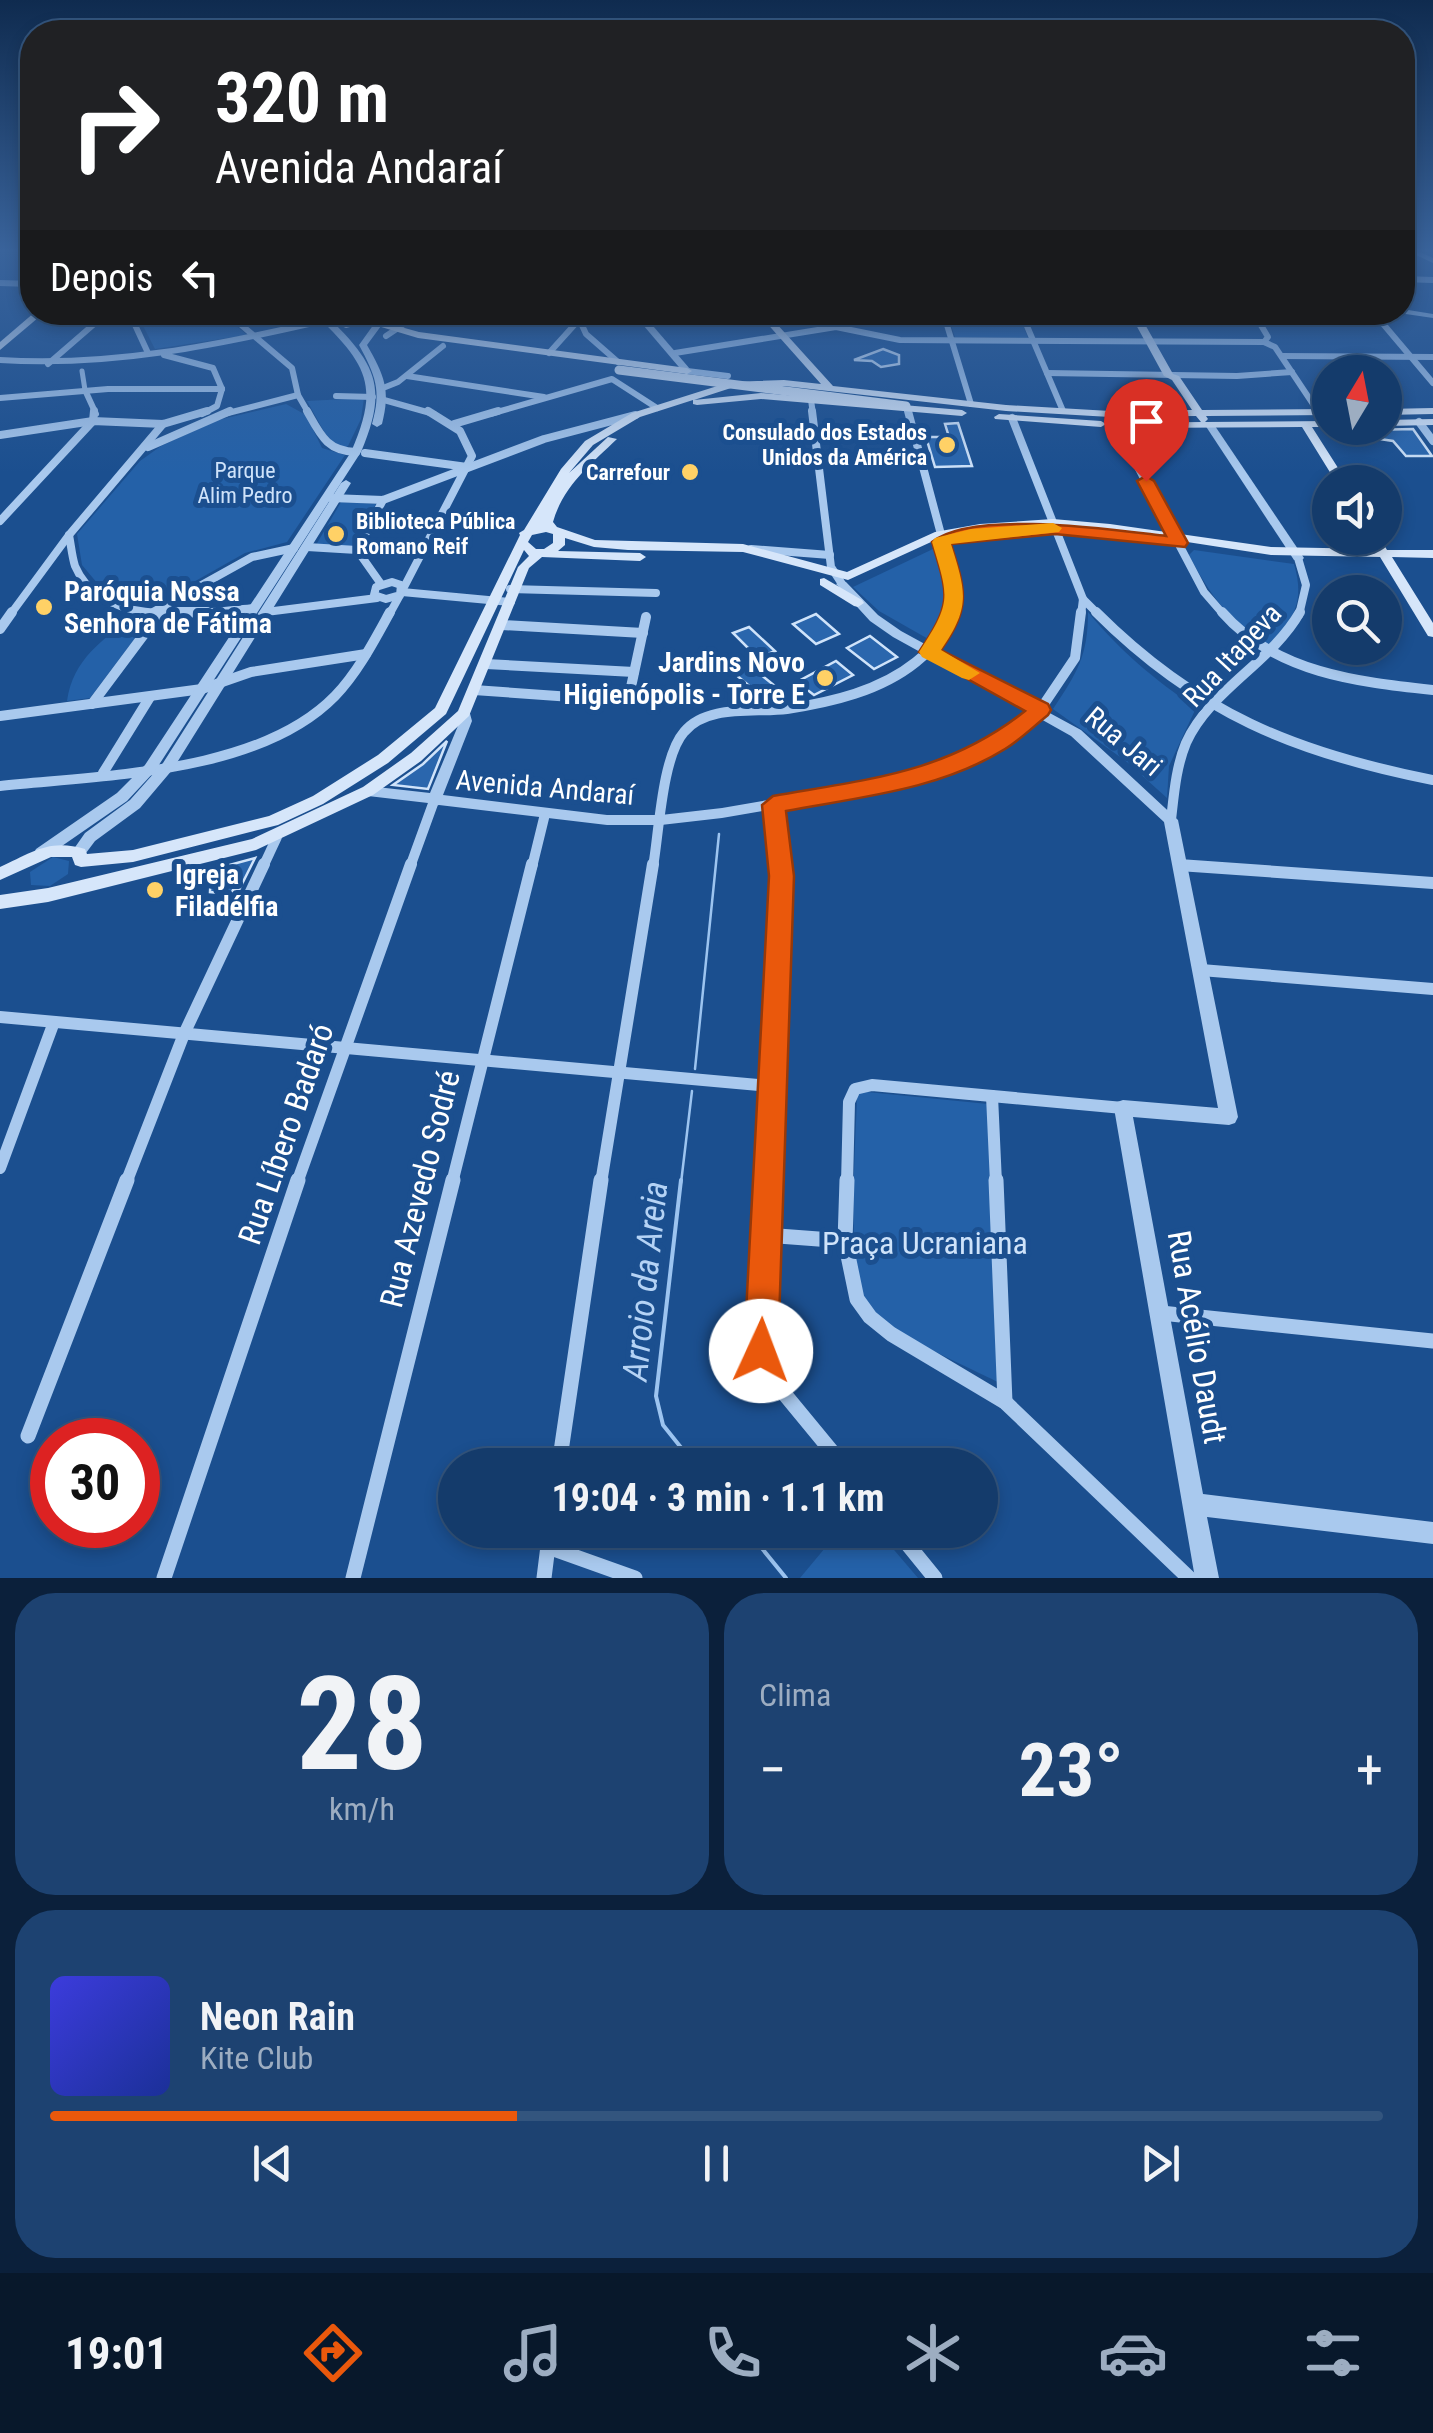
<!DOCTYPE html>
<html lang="pt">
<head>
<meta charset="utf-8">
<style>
  :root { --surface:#143b6b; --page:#1d4271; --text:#f1f3f6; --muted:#9dadc1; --line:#33557e; --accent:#ea580c }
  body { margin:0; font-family:"Roboto Condensed",sans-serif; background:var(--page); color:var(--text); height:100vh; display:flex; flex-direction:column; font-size:38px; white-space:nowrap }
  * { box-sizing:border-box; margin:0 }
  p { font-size:32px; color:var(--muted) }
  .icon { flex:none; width:55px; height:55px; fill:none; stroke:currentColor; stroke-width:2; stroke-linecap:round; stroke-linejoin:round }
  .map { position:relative; height:1578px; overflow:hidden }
  .side { display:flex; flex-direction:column; gap:15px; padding:15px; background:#0b203b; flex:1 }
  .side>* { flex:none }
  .hud { position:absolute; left:20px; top:20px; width:1395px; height:305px; border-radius:40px; box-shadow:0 5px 15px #0003,0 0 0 2px var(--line); background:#202124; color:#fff; overflow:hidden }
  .needle { width:65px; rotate:10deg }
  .fabs { position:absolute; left:1312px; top:355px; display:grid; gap:20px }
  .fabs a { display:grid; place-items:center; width:90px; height:90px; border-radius:50%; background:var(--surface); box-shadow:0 5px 15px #0003,0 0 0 2px var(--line); font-size:50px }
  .speed { position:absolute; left:30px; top:1418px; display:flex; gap:20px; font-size:50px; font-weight:700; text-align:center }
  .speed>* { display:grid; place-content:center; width:130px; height:130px; border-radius:50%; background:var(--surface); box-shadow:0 5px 15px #0003,0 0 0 2px var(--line); line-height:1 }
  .speed .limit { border:15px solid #d22; background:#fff; color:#111 }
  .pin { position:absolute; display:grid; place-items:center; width:85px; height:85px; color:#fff; margin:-102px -42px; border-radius:50% 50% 50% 0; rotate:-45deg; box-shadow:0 0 10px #0007 }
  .pin .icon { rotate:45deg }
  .me { position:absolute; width:110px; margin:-55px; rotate:2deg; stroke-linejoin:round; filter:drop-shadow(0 0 8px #0008) }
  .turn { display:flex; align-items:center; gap:35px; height:210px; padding:0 30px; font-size:45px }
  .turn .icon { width:130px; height:130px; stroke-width:2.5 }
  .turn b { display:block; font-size:70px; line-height:85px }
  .then { display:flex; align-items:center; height:95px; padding:0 30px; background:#0003; gap:20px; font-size:38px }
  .big { font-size:75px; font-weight:700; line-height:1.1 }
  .side .widget { flex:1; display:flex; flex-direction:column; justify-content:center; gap:15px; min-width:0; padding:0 35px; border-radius:40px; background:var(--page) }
  .side .dial { align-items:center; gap:0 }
  .dial b { font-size:130px; line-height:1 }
  .song { display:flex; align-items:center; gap:30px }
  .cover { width:120px; height:120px; border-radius:15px; background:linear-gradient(135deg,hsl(240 70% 55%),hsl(230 70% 35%)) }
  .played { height:10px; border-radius:5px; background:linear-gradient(90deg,var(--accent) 35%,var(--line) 35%) }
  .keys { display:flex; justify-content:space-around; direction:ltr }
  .heat { display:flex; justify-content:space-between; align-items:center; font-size:55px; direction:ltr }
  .side .tiles { flex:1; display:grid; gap:15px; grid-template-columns:1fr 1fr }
  .widget:last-child { grid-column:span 2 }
  .trip { position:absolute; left:438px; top:1448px; width:560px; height:100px; border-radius:50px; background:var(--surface); box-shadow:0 5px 15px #0003,0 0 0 2px var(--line); font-weight:700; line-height:100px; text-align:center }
  .tab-bar { display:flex; height:160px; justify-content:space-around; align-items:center; background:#08182b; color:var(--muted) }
  .tab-bar .icon { width:70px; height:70px }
  .tab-bar .on { color:var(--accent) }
  .tab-bar b { font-size:45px; color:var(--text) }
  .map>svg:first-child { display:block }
  .green { fill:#2461a8 }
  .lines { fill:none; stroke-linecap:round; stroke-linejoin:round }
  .stream-far1 { stroke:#9cc4f0; stroke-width:2.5 }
  .stream { stroke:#9cc4f0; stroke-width:4 }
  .building { fill:#2a66ad; stroke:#cfe3fa; stroke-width:2.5 }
  .pedestrian { stroke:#a9c9ee; stroke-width:5 }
  .minor-far4 { stroke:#a9c9ee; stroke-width:6 }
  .minor-far3 { stroke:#a9c9ee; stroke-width:8 }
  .minor-far2 { stroke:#a9c9ee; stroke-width:10 }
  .minor-far1 { stroke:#a9c9ee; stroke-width:12 }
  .minor { stroke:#a9c9ee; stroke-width:15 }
  .tertiary { fill:#a9c9ee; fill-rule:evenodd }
  .secondary { fill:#d6e6fa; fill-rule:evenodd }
  .secondary-bridge { stroke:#d6e6fa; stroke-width:9 }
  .route { fill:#ea580c; stroke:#983908; stroke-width:2.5 }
  .slow { fill:#f59e0b }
  .poi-dot { fill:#ffd166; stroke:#1b4f8f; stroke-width:4 }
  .labels { text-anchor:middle; stroke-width:10; stroke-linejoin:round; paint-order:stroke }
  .far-poi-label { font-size:22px; font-weight:bold; fill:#fff; stroke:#1b4f8f; text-anchor:end }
  .far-park-label { font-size:22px; fill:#cfe3fa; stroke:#1b4f8f }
  .poi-label { font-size:28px; font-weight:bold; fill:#fff; stroke:#1b4f8f; text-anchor:start }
  .street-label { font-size:28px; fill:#fff; stroke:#1b4f8f }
  .near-street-label { font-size:32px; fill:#fff; stroke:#1b4f8f }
  .near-park-label { font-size:32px; fill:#cfe3fa; stroke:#1b4f8f }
  .near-water-label { font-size:35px; font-style:italic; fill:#b5d3f5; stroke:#1b4f8f }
</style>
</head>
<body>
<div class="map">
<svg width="1433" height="1578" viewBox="0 0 1433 1578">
  <rect width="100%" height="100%" fill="#1b4f8f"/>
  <g class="green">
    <polygon points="947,313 1018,313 1028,338 955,337"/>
    <polygon points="139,318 201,327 229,320 247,335 155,349"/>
    <polygon points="364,398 361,419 348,446 342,449 331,444 307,401"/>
    <polygon points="286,404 306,415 322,448 345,455 287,542 245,553 160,601 138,605 103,590 82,565 77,534 140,461 161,446 218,420"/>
    <polygon points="341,502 376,504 352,547 316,545"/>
    <path d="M933,549L938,550C950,590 954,605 930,640L879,611L853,587Z"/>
    <path d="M1194,550L1294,564C1305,602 1294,617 1270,647C1231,624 1209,594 1189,555Z"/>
    <path d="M1088,612C1120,651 1155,680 1196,708L1169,766L1167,798L1127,762L1053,709C1077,673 1088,656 1088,612Z"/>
    <path d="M136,615L151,617L90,698L67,701C73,659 103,639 136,615Z"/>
    <polygon points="53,857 69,861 68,874 50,886 31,885 30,872"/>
    <path d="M857,1091L988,1104L1002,1384C969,1367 889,1334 868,1306C844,1275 857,1135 857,1091Z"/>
    <polygon points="840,1530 877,1530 918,1578 800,1578"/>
  </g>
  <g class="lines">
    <g class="stream-far1">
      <polyline points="695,1069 719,834"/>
      <polyline points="681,1183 692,1091"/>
    </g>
    <g class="stream">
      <polyline points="681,1180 656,1396 663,1425 695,1465"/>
      <polyline points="747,1530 786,1578"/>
    </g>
  </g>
  <g class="building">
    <polygon points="883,349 899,355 899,364 881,367 872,361 854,360"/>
    <polygon points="958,423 972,466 935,467 926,437 949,437 945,424"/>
    <polygon points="1413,429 1432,456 1406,456 1393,441 1380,439 1371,430"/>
    <polygon points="816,614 839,634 816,644 793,624"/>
    <polygon points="749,627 775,651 758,658 733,633"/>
    <polygon points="870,636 897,657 874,669 847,648"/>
    <polygon points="836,661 853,675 814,695 797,682"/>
    <polygon points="750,666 780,690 765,699 735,674"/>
    <polygon points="447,741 428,789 393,785 423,764"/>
    <polygon points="255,858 239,890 233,890 231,894 210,892 211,870"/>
  </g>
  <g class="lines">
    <g class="pedestrian">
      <polyline points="131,315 203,324 230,316"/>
      <polyline points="82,371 85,390"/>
    </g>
    <g class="minor-far4">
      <polyline points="1402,279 1433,280"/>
      <polyline points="0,283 32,284"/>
      <polyline points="129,312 148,353"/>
      <polyline points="226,312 292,368 298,395 309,414"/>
      <polyline points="488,312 577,322"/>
      <polyline points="576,312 586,334 618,362"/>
      <polyline points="943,312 971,404"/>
      <polyline points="1021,312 1063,411"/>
      <polyline points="1253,312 1268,337 1264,342"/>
      <polyline points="1373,312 1433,383"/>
      <polyline points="644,322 702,312"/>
      <polyline points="386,336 422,312"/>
      <polyline points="1264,342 1275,347 1319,413"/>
      <polyline points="549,353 577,322"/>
      <polyline points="675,353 836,327 900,340 1264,342"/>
      <polyline points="164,355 213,368 222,389"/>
      <polyline points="1282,356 1433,357"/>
      <path d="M0,360C112,367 218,345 326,320"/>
      <polyline points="48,364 108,312"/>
      <polyline points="687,371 728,376"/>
      <polyline points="1047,373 1237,376 1292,372"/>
      <polyline points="407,376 544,397"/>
      <polyline points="383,388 398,382 443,346"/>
      <polyline points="85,390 96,414"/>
      <polyline points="336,396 373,397"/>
      <polyline points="0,398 108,389 222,389"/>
      <polyline points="384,400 434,414"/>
      <polyline points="811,400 813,414"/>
      <polyline points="908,410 909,414"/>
      <polyline points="202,414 217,406 222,389"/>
      <polyline points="224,414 298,395"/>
      <polyline points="490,414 612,379 657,408"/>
    </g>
    <g class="minor-far3">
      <path d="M307,411C321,436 327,451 356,452"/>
      <polyline points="812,411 831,567 842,584"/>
      <polyline points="908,411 954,583 950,615"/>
      <polyline points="1012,418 1083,599 1081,615"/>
      <polyline points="1419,422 1433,441"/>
      <polyline points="454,424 498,411"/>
      <polyline points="1116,425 1204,592 1224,615"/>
      <polyline points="0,435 93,421 163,424 207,411"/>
      <polyline points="148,447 230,411"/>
      <polyline points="365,453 467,467"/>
      <polyline points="331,498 383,500 544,439 635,415"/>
      <polyline points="0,521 93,421 94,411"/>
      <path d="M69,535C71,545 72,557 75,566C102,630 200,613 254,608"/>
      <polyline points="307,547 357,550 381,584"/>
      <polyline points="751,549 830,555"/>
      <polyline points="357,550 383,500"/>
      <polyline points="1298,558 1306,585 1299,615"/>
      <polygon points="392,582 401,585 400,595 386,599 374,595 376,587"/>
      <polyline points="510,589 656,593"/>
      <polyline points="402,591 472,456 460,431 428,411"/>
      <polyline points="402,592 511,602"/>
      <polyline points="1083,599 1099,615"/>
      <polyline points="153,612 252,557 294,548"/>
      <polyline points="266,612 377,598"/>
      <polyline points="10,615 69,535 163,424"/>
      <polyline points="389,615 400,595"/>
    </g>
    <g class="minor-far2">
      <polyline points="157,612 207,612"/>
      <path d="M1096,612C1197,713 1295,753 1433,780"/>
      <path d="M1222,612C1275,673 1358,682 1433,690"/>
      <polyline points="502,625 643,633"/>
      <polyline points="0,629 12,612"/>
      <polyline points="486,664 634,672"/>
      <polyline points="474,690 628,701 646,617"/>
      <polyline points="92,704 160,613"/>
      <polyline points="1040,710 1075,658 1081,612"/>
      <polyline points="0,716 202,689 251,672 366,654"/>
      <polyline points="103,773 150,697"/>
      <path d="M0,786C103,775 259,774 335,696C358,672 374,641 390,612"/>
      <polyline points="773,805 780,867"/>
      <path d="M1171,820C1174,794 1176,767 1186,743C1210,690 1271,663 1300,612"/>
      <polyline points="1179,865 1203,867"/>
      <polyline points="263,867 277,837"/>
      <polyline points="410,867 434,801"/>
      <polyline points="532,867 545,814"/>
      <path d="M653,867C659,833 662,757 684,732C707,704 754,713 787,709C832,702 880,691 916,662C931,650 947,632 950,612"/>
    </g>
    <g class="minor-far1">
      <polyline points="1179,865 1433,883"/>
      <polyline points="1201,970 1433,989"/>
      <polyline points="0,1017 770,1086"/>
      <polyline points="992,1096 996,1183"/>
      <polyline points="0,1168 54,1022"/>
      <polyline points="126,1183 184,1034 264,864"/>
      <polyline points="297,1183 411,864"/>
      <polyline points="452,1183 532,864"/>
      <polyline points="601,1183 653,864"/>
      <polyline points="768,1183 780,864"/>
      <polyline points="847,1183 849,1102 855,1089 872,1085 1123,1108"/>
    </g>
    <g class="minor">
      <polyline points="768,1180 761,1351 768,1374 843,1465"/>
      <polyline points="847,1180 845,1241 857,1299 870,1317 891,1334 1005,1402 1189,1578"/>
      <polyline points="996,1180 1005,1402"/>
      <polyline points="765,1235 845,1241"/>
      <polyline points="1161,1313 1433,1341"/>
      <polyline points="28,1436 127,1180"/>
      <polyline points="559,1465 601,1180"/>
      <polyline points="896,1530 935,1578"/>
      <polyline points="548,1547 635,1578"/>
      <polyline points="164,1578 298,1180"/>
      <polyline points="353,1578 453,1180"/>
      <polyline points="544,1578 550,1530"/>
    </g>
    <g class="tertiary">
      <polygon points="1410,252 1420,252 1433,258 1433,263"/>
      <polygon points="1402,309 1433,314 1433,318 1399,313 1402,312"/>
      <polygon points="632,312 641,312 690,369 690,373 684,373"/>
      <path d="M323,318H329C377,365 388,388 361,452L155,771L127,801L46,857H36L34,853L36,849L117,793L145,765L351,452C378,390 370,368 323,322Z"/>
      <path d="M374,324L381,326L367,345C384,375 391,390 382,424L377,427L372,424C382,390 375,375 359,345Z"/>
      <polygon points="1207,423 1213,423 1304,558 1302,560 1294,560 1205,425"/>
      <polygon points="346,480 351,483 173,769 140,808 95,841 83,857 73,857 71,853 85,833 130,800 163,763 341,483"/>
      <polygon points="842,581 846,582 878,615 901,631 1038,706 1045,707 1046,711 1081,730 1178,820 1238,1117 1235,1123 1229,1125 1133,1117 1203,1494 1433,1522 1433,1544 1207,1517 1219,1578 1195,1578 1114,1108 1117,1102 1123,1100 1218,1108 1164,822 1071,736 1039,718 1004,746 917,784 722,818 661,825 607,825 439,805 434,806 428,803 368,796 361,791 368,786 430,793 460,721 458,713 464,709 469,710 472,721 443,795 607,815 661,815 722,808 910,775 994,740 1029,712 893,637 870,621 838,586 836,584"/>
    </g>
    <g class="secondary">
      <polygon points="35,312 45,312 0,350 0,342"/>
      <polygon points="307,312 321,312 354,326 346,328"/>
      <polygon points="331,312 347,312 419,332 687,368 692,371 687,374 418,338"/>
      <path d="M757,312H766L833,386L1006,405L1110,411L1192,410L1172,380L1164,376L1129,312H1138L1173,374L1179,376L1202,410L1330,409V415L1206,416L1208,419L1205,422L1330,421V427H1312L1347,482H1336L1302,427L1129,428L1125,427V423L1201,422L1196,416L1110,417L1006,411L784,386L731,388L694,400L761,393L962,410L967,413L962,416L761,399L697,405L693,404V400L640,417L593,445L569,473L608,437L617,439C591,464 563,486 553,522L557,527L595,540L743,544L847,572L935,532L980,524L1053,519L1110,524L1271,547L1375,549L1368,538H1380L1387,550H1433V558L1392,557L1433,623V637L1428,636L1380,557L1271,555L1110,530L1053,525L980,530L942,537L848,580L743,552L628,550L594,547L565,538V545L558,551L640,553L646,557L640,561L542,557L529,568L469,716L421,761L373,795L256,850L48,902L0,909V895L48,888L252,839L363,787L411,753L458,711L518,567L529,556L524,550L446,714L388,763L323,804L278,825L133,862L81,867L75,865L72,857H51L0,880V867C31,853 49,838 85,849L87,854L133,850L269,816L313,796L378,755L435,708L520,535L519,533L524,530L561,469L585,441L632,413L730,382L784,380L821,384ZM546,532L553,534V543L544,549H536L528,542L532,535Z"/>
      <polygon points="1433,408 1433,414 1385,415 1385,409"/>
      <polygon points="999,414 1101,421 1106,424 1101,427 995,419 994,417"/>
      <polygon points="1433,419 1433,425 1385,426 1385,420"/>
      <polygon points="824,578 862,600 864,603 858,607 854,606 820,585 820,579"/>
    </g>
    <polyline class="secondary-bridge" points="619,370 906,406"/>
  </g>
  <linearGradient id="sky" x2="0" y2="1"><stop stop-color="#0f2b4f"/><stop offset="0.53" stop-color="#39639b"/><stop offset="1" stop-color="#39639b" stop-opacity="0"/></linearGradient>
  <rect width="1433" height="473" fill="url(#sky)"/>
  <path class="route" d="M1146,476L1154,481L1188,543L1185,547L1055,534L951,544C966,592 971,607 941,650L1048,704L1051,710L1048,715C1034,726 1020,740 1005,749C939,790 860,797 786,811L794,876L778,1351L773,1363L761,1368L749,1363L744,1351L769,876L762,805L773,796C869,779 947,773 1025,711L919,652C952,602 949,598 932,542C973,509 1114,530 1166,536L1137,481Z"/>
  <path class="slow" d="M1053,523L1062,528L1059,532L951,544C966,592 971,607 941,650L980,673L969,680L962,678L922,657L919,652C952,602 949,598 932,542L935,538L971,529Z"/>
  <g class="poi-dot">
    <circle cx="947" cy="445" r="10"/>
    <circle cx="690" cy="472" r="10"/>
    <circle cx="336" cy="534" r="10"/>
    <circle cx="44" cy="607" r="10"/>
    <circle cx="825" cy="678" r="10"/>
    <circle cx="155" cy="890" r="10"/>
  </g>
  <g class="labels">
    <g class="far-poi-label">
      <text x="927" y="440">Consulado dos Estados<tspan x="927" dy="25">Unidos da América</tspan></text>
      <text x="670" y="480">Carrefour</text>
      <text x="356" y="529" text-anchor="start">Biblioteca Pública<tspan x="356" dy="25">Romano Reif</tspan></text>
    </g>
    <g class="far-park-label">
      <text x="245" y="478">Parque<tspan x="245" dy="25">Alim Pedro</tspan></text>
    </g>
    <g class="poi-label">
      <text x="64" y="601">Paróquia Nossa<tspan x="64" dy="32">Senhora de Fátima</tspan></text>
      <text x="805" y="672" text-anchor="end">Jardins Novo<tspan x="805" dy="32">Higienópolis - Torre E</tspan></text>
      <text x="175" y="884">Igreja<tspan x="175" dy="32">Filadélfia</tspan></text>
    </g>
    <g class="street-label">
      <text transform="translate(1232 655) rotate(-47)" y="10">Rua Itapeva</text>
      <text transform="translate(1124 741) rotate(40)" y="10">Rua Jari</text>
      <text transform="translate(545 787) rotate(5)" y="10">Avenida Andaraí</text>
    </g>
    <g class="near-street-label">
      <text transform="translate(286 1134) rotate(-71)" y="11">Rua Líbero Badaró</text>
      <text transform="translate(420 1189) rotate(-76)" y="11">Rua Azevedo Sodré</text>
      <text transform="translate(1197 1337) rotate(80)" y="11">Rua Acélio Daudt</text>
    </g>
    <g class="near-park-label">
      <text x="925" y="1254">Praça Ucraniana</text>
    </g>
    <g class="near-water-label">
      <text transform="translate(645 1281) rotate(-84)" y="12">Arroio da Areia</text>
    </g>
  </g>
</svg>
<div class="fabs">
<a><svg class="needle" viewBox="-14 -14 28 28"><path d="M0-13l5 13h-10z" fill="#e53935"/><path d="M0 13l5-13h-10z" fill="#9dadc1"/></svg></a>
<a><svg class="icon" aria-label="sound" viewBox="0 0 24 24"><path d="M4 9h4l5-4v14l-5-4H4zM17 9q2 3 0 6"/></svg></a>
<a><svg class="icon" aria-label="search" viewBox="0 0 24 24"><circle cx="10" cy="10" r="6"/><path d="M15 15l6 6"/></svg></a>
</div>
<div class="speed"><div class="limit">30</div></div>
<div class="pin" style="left:1146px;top:481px;background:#d93025"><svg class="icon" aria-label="arrive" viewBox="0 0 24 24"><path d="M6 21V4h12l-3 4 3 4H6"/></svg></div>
<svg class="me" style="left:761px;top:1351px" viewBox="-20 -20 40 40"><circle r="19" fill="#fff"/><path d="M0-13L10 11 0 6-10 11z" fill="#ea580c"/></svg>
<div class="trip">19:04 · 3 min · 1.1 km</div>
<div class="hud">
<div class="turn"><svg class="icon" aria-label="right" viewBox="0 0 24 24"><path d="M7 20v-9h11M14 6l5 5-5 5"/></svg><div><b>320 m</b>Avenida Andaraí</div></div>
<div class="then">Depois<svg class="icon" aria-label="left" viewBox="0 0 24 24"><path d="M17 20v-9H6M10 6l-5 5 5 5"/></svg></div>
</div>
</div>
<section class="side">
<div class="tiles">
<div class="widget dial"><b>28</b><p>km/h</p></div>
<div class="widget"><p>Clima</p>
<div class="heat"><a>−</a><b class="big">23°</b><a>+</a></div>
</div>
<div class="widget">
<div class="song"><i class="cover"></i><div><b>Neon Rain</b><p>Kite Club</p></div></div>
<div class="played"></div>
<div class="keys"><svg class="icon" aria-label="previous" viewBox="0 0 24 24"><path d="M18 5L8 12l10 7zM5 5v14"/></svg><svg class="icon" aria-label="pause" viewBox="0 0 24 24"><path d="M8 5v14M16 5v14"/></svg><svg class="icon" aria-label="next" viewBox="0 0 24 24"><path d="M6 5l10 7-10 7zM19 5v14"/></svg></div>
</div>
</div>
</section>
<nav class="tab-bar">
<b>19:01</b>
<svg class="icon on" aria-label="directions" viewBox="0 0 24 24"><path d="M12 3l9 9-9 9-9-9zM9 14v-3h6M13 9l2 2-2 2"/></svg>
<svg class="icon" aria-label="music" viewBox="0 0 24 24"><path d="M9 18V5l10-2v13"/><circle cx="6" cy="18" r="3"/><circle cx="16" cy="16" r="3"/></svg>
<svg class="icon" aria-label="phone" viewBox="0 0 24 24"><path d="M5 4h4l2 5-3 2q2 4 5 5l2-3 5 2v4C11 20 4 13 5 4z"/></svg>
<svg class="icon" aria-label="climate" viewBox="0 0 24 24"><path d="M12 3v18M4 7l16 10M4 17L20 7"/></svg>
<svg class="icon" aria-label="car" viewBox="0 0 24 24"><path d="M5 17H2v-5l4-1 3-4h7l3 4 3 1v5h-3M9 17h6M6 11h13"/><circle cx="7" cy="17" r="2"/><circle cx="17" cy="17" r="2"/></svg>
<svg class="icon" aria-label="filters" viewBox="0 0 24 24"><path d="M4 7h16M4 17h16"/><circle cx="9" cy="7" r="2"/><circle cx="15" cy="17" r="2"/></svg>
</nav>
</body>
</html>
